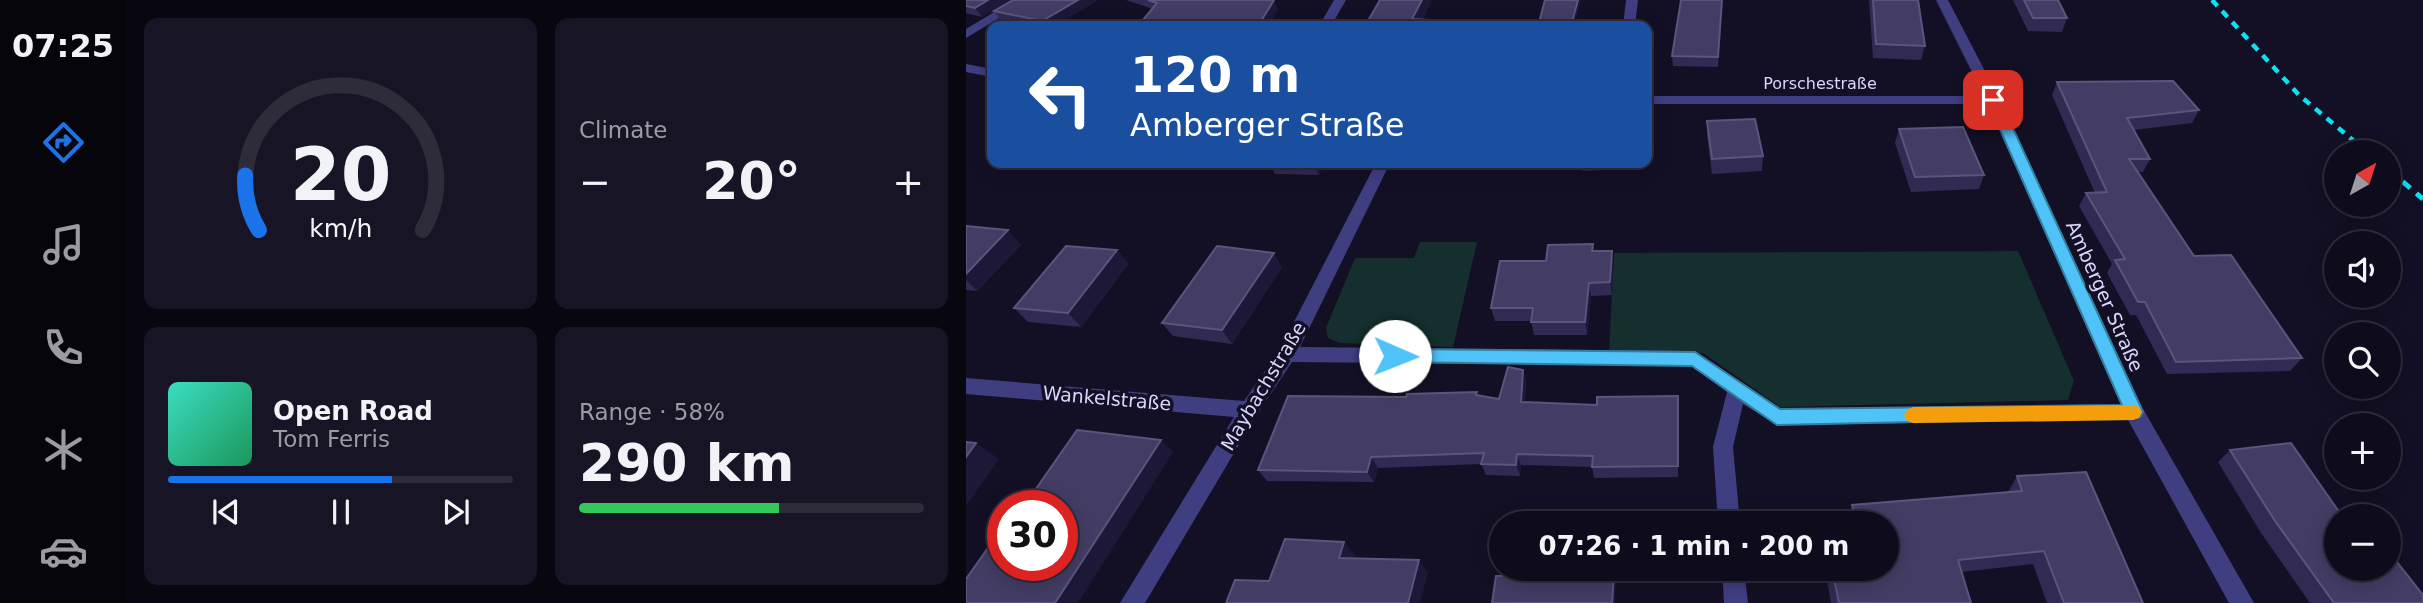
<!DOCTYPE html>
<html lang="en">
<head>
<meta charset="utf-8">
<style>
  :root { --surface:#0e0c1c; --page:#171525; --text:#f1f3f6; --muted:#9b9ba3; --line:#2e2c3b; --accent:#1a73e8 }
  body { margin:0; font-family:"DejaVu Sans",sans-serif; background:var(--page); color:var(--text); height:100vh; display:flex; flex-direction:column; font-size:26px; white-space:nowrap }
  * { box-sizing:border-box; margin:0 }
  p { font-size:23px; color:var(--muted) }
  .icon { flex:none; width:38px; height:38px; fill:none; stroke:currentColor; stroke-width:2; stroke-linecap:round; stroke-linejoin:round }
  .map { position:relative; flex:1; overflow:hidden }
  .details { display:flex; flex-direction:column; gap:18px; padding:18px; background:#08070f; width:840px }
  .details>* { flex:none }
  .hud { position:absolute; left:21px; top:21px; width:665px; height:147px; border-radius:14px; box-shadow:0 4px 18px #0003,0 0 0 2px var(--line); background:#1a4fa0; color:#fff; overflow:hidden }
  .needle { width:46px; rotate:39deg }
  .fabs { position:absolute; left:1358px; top:140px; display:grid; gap:14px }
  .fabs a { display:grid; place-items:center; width:77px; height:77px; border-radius:50%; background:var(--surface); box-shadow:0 4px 18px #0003,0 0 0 2px var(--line); font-size:35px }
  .speed { position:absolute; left:21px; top:490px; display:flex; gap:14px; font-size:35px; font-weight:700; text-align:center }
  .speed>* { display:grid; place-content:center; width:91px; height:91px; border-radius:50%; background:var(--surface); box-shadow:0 4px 18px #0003,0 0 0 2px var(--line); line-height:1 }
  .speed .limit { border:10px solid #d22; background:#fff; color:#111 }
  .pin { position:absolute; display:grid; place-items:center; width:60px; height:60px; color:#fff; margin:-30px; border-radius:14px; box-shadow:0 4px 10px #0006 }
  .me { position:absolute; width:77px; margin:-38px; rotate:91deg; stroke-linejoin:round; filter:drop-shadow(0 0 5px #0008) }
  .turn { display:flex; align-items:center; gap:24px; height:147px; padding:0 28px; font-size:32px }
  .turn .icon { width:91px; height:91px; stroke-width:2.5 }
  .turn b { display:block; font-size:49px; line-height:60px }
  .big { font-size:52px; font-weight:600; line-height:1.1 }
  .details .widget { flex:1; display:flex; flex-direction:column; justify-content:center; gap:10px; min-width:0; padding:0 24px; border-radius:14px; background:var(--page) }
  .details .dial { align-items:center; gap:0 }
  .dial svg { height:182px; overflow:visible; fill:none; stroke:var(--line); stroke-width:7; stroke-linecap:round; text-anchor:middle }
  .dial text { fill:var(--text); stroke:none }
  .song { display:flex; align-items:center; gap:21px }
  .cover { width:84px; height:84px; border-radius:10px; background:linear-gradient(135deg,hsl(170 70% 55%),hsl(150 70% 35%)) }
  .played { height:7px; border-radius:4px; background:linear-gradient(90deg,var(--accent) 65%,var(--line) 65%) }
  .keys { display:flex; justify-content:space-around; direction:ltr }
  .heat { display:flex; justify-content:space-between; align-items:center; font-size:38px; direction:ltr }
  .charge { height:10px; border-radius:5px; background:linear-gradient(90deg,#34c759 58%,var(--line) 0) }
  .details .tiles { flex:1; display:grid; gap:18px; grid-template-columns:repeat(2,1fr) }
  .trip { position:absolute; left:523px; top:511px; width:410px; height:70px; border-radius:35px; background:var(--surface); box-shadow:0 4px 18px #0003,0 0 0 2px var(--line); font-weight:600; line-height:70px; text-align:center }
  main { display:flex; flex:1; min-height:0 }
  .tabs { display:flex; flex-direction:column; width:126px; justify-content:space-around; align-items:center; background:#06050b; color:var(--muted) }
  .tabs .icon { width:49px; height:49px }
  .tabs .on { color:var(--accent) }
  .tabs b { font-size:32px; color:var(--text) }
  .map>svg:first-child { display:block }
  .green { fill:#142f2d }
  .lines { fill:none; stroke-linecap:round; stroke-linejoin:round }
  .minor { fill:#3f3e81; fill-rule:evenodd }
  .tertiary { fill:#3f3e81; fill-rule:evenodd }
  .rail-far1 { stroke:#0de0f2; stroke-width:4.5; stroke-dasharray:8 7; stroke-linecap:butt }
  .rail { stroke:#0de0f2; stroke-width:5; stroke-dasharray:10 8; stroke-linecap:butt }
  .wall { fill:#312a52 }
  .shaded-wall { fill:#1d1838 }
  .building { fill:#433c64; stroke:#5b547c; stroke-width:2 }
  .route { fill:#4fc3f7; stroke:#337fa1; stroke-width:2 }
  .slow { fill:#f59e0b }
  .labels { text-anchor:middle; stroke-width:7; stroke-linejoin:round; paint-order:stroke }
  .far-street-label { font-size:16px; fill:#dad6fd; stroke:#131025 }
  .street-label { font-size:19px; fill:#dad6fd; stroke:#131025 }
</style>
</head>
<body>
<main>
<nav class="tabs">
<b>07:25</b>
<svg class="icon on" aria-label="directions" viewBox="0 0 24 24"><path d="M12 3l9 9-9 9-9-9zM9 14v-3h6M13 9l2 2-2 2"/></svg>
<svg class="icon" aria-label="music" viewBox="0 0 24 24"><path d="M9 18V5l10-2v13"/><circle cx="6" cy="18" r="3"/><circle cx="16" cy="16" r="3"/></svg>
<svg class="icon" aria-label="phone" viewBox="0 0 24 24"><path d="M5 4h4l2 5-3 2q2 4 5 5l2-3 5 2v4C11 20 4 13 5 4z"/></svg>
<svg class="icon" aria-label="climate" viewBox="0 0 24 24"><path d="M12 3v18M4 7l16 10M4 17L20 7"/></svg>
<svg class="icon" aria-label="car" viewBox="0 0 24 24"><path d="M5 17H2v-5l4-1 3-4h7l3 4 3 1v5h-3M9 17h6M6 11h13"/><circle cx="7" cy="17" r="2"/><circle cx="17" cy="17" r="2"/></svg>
</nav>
<section class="details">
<div class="tiles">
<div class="widget dial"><svg viewBox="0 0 100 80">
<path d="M14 69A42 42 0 1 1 86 69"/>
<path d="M14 69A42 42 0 0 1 8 45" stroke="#1a73e8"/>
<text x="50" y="56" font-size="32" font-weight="700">20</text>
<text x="50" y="72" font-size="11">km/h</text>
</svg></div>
<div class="widget"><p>Climate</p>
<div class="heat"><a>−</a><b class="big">20°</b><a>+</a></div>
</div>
<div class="widget">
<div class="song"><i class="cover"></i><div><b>Open Road</b><p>Tom Ferris</p></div></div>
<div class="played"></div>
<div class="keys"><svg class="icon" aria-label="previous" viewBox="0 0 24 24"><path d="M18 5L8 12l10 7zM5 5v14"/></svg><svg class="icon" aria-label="pause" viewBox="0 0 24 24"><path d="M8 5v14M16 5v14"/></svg><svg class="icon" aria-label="next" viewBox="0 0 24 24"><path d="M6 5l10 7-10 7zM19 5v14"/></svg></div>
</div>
<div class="widget"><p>Range · 58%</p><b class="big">290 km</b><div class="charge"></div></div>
</div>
</section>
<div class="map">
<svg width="1457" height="603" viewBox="0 0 1457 603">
  <rect width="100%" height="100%" fill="#131025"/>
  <g class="green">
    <polygon points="454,242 511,242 487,347 374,343 362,338 360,328 389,258 448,258"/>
    <polygon points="1052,251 1108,381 1102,400 814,407 737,353 643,353 648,253"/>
  </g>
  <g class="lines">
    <g class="minor">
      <polygon points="48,0 63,0 0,38 0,29"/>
      <polygon points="368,0 380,0 365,26 353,26"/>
      <polygon points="660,0 672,0 669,26 657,26"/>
      <polygon points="0,64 26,69 26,77 0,72"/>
      <polygon points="681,96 1027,96 1034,100 1027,104 681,104"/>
      <polygon points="410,163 424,163 334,347 729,351 814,409 1168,404 1175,406 1178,412 1175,418 1168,420 811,425 777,404 767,447 774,523 752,523 747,447 761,392 725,366 326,362 290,416 179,603 154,603 268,417 0,394 0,378 278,401 314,349"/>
      <polygon points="756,569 778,569 782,603 758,603"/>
    </g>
    <polygon class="tertiary" points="970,0 982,0 1034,100 1176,407 1288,603 1263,603 1161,418 1020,100"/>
    <polyline class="rail-far1" points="1246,0 1333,95 1401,152"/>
    <polyline class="rail" points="1423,170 1457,199"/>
  </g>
  <g class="wall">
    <polygon points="0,0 43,0 16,17 0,13"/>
    <polygon points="132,0 88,26 63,26 34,20 28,11"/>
    <polygon points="160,0 302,0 312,9 302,26 172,26 187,9"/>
    <polygon points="756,0 752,67 707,66 706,56"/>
    <polygon points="903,0 952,0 959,46 955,60 907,58"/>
    <polygon points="1047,0 1092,0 1101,18 1096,32 1062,31"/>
    <polygon points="1091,82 1233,110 1226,123 1168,130 1184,159 1177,172 1172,172 1228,256 1336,358 1324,371 1201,374 1170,315 1164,315 1141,273 1146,264 1113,206 1120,193 1129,193 1086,95"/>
    <polygon points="741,121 797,156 796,171 746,174 741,135"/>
    <polygon points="933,129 1018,175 1013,189 945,192 929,143"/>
    <polygon points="220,163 243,163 240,166"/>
    <polygon points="303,163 358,163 353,175 309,174"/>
    <polygon points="482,163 533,163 533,165 484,167"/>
    <polygon points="616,163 657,163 657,169 617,171"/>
    <polygon points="0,226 55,245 11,291 0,290"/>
    <polygon points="627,244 628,251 646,251 647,265 646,295 625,296 621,335 568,335 565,321 529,321 525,308 580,261"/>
    <polygon points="151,250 162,264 115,327 62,322 48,308"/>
    <polygon points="316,267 266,344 207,336 196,323"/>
    <polygon points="557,370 560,382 559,402 631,405 712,396 712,477 628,478 626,467 555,465 554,476 520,475 515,464 412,468 408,482 301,481 292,470 440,397 533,399"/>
    <polygon points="1264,450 1370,569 1457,603 1344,603 1295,533 1252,462"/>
    <polygon points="1051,476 1177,603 1081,603 1067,564 995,572 1005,603 865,603 859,569 920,569 920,523 882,523 882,520 886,505 1042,492"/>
  </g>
  <g class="shaded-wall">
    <polygon points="22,0 43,0 16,17 9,8"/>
    <polygon points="112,0 132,0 88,26 79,26 76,21"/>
    <polygon points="308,0 312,9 302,26 292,26"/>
    <polygon points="456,0 466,0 454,26 446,19"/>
    <polygon points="612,0 615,0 608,26 605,26"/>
    <polygon points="347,163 358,163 353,175"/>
    <polygon points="42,230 55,245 11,291 0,280 0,274"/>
    <polygon points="151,250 162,264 115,327 102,313"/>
    <polygon points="646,251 647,265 646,295 644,282"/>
    <polygon points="308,253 316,267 266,344 256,330"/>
    <polygon points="623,283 625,296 621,335 619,322"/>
    <polygon points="557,370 560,382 558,413 555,402"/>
    <polygon points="195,440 207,452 112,603 89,603"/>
    <polygon points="10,443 33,459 0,506 0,457"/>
    <polygon points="551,454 555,465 554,476 550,465"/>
    <polygon points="405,457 412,468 408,482 401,472"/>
    <polygon points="378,542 389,555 384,571 373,558"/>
    <polygon points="453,560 462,573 454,603 442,603"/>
    <polygon points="648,574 650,584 649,603 646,603"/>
  </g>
  <g class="building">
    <polygon points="0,0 22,0 9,8 0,6"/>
    <polygon points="47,0 112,0 76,21 28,11"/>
    <polygon points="182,0 308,0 292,26 172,26 191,3"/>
    <polygon points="414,0 456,0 446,19 462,20 458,26 399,26"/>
    <polygon points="579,0 612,0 605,26 572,26"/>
    <polygon points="715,0 756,0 752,57 706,56"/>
    <polygon points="907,0 952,0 959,46 910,44"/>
    <polygon points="1058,0 1092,0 1101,18 1067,18"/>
    <polygon points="1207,81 1233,110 1161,118 1184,159 1163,159 1228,256 1265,255 1336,358 1210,362 1179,302 1172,302 1149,260 1159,259 1120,193 1141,192 1091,82"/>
    <polygon points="789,119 797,156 746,159 741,121"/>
    <polygon points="997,127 1018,175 949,177 933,129"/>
    <polygon points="0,226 42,230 0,274"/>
    <polygon points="627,244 626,251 646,251 644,282 623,283 619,322 565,322 567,308 525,308 534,261 580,261 582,245"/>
    <polygon points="100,246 151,250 102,313 48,308"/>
    <polygon points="251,246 308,253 256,330 196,323"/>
    <polygon points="542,367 557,370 555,402 631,405 631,397 712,396 712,466 626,467 627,456 551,454 550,465 515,464 518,453 405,457 401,472 292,470 322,396 440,397 441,394 511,392 510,395 533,399"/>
    <polygon points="111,430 195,440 89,603 0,603 0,579 24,545 30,546 37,536 37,565 96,565 96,506 58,506"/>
    <polygon points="0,442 10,443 0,457"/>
    <polygon points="1325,443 1376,516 1370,516 1370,569 1423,569 1423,552 1457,595 1457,603 1368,603 1309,521 1264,450"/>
    <polygon points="1120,472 1177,603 1098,603 1078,551 992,560 1005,603 873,603 866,569 920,569 920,523 891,523 886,505 1056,491 1051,476"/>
    <polygon points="319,539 378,542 373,558 453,560 442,603 260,603 269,580 303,581"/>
    <polygon points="648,574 646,603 526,603 530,576"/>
  </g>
  <polygon class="route" points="1027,97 1034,100 1177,412 1174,417 811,425 726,366 429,362 424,360 421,356 424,351 429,349 729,352 814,409 1156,405 1021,100"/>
  <polygon class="slow" points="1167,405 1173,407 1176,412 1173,418 1167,420 947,423 941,421 938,415 941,410 947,407"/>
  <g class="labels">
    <g class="far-street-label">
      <text x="854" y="89">Porschestraße</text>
    </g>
    <g class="street-label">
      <text transform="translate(1139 296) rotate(66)" y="7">Amberger Straße</text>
      <text transform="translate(297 386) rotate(-59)" y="7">Maybachstraße</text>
      <text transform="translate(141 398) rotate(5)" y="7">Wankelstraße</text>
    </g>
  </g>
</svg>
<div class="fabs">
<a><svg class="needle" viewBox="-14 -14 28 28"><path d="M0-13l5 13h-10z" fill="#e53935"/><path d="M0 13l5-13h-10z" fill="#9b9ba3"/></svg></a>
<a><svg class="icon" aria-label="sound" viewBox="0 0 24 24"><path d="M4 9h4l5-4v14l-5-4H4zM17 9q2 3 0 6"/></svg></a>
<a><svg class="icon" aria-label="search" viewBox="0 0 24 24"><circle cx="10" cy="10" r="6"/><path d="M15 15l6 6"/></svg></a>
<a>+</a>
<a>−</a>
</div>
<div class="speed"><div class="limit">30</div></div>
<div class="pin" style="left:1027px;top:100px;background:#d93025"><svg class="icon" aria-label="arrive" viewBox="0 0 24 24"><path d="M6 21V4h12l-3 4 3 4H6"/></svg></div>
<svg class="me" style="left:429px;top:356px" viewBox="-20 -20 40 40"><circle r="19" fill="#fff"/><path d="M0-13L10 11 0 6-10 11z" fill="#4fc3f7"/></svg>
<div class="trip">07:26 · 1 min · 200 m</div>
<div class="hud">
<div class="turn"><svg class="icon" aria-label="left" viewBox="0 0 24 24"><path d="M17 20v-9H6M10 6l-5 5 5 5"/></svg><div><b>120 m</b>Amberger Straße</div></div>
</div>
</div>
</main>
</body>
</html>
